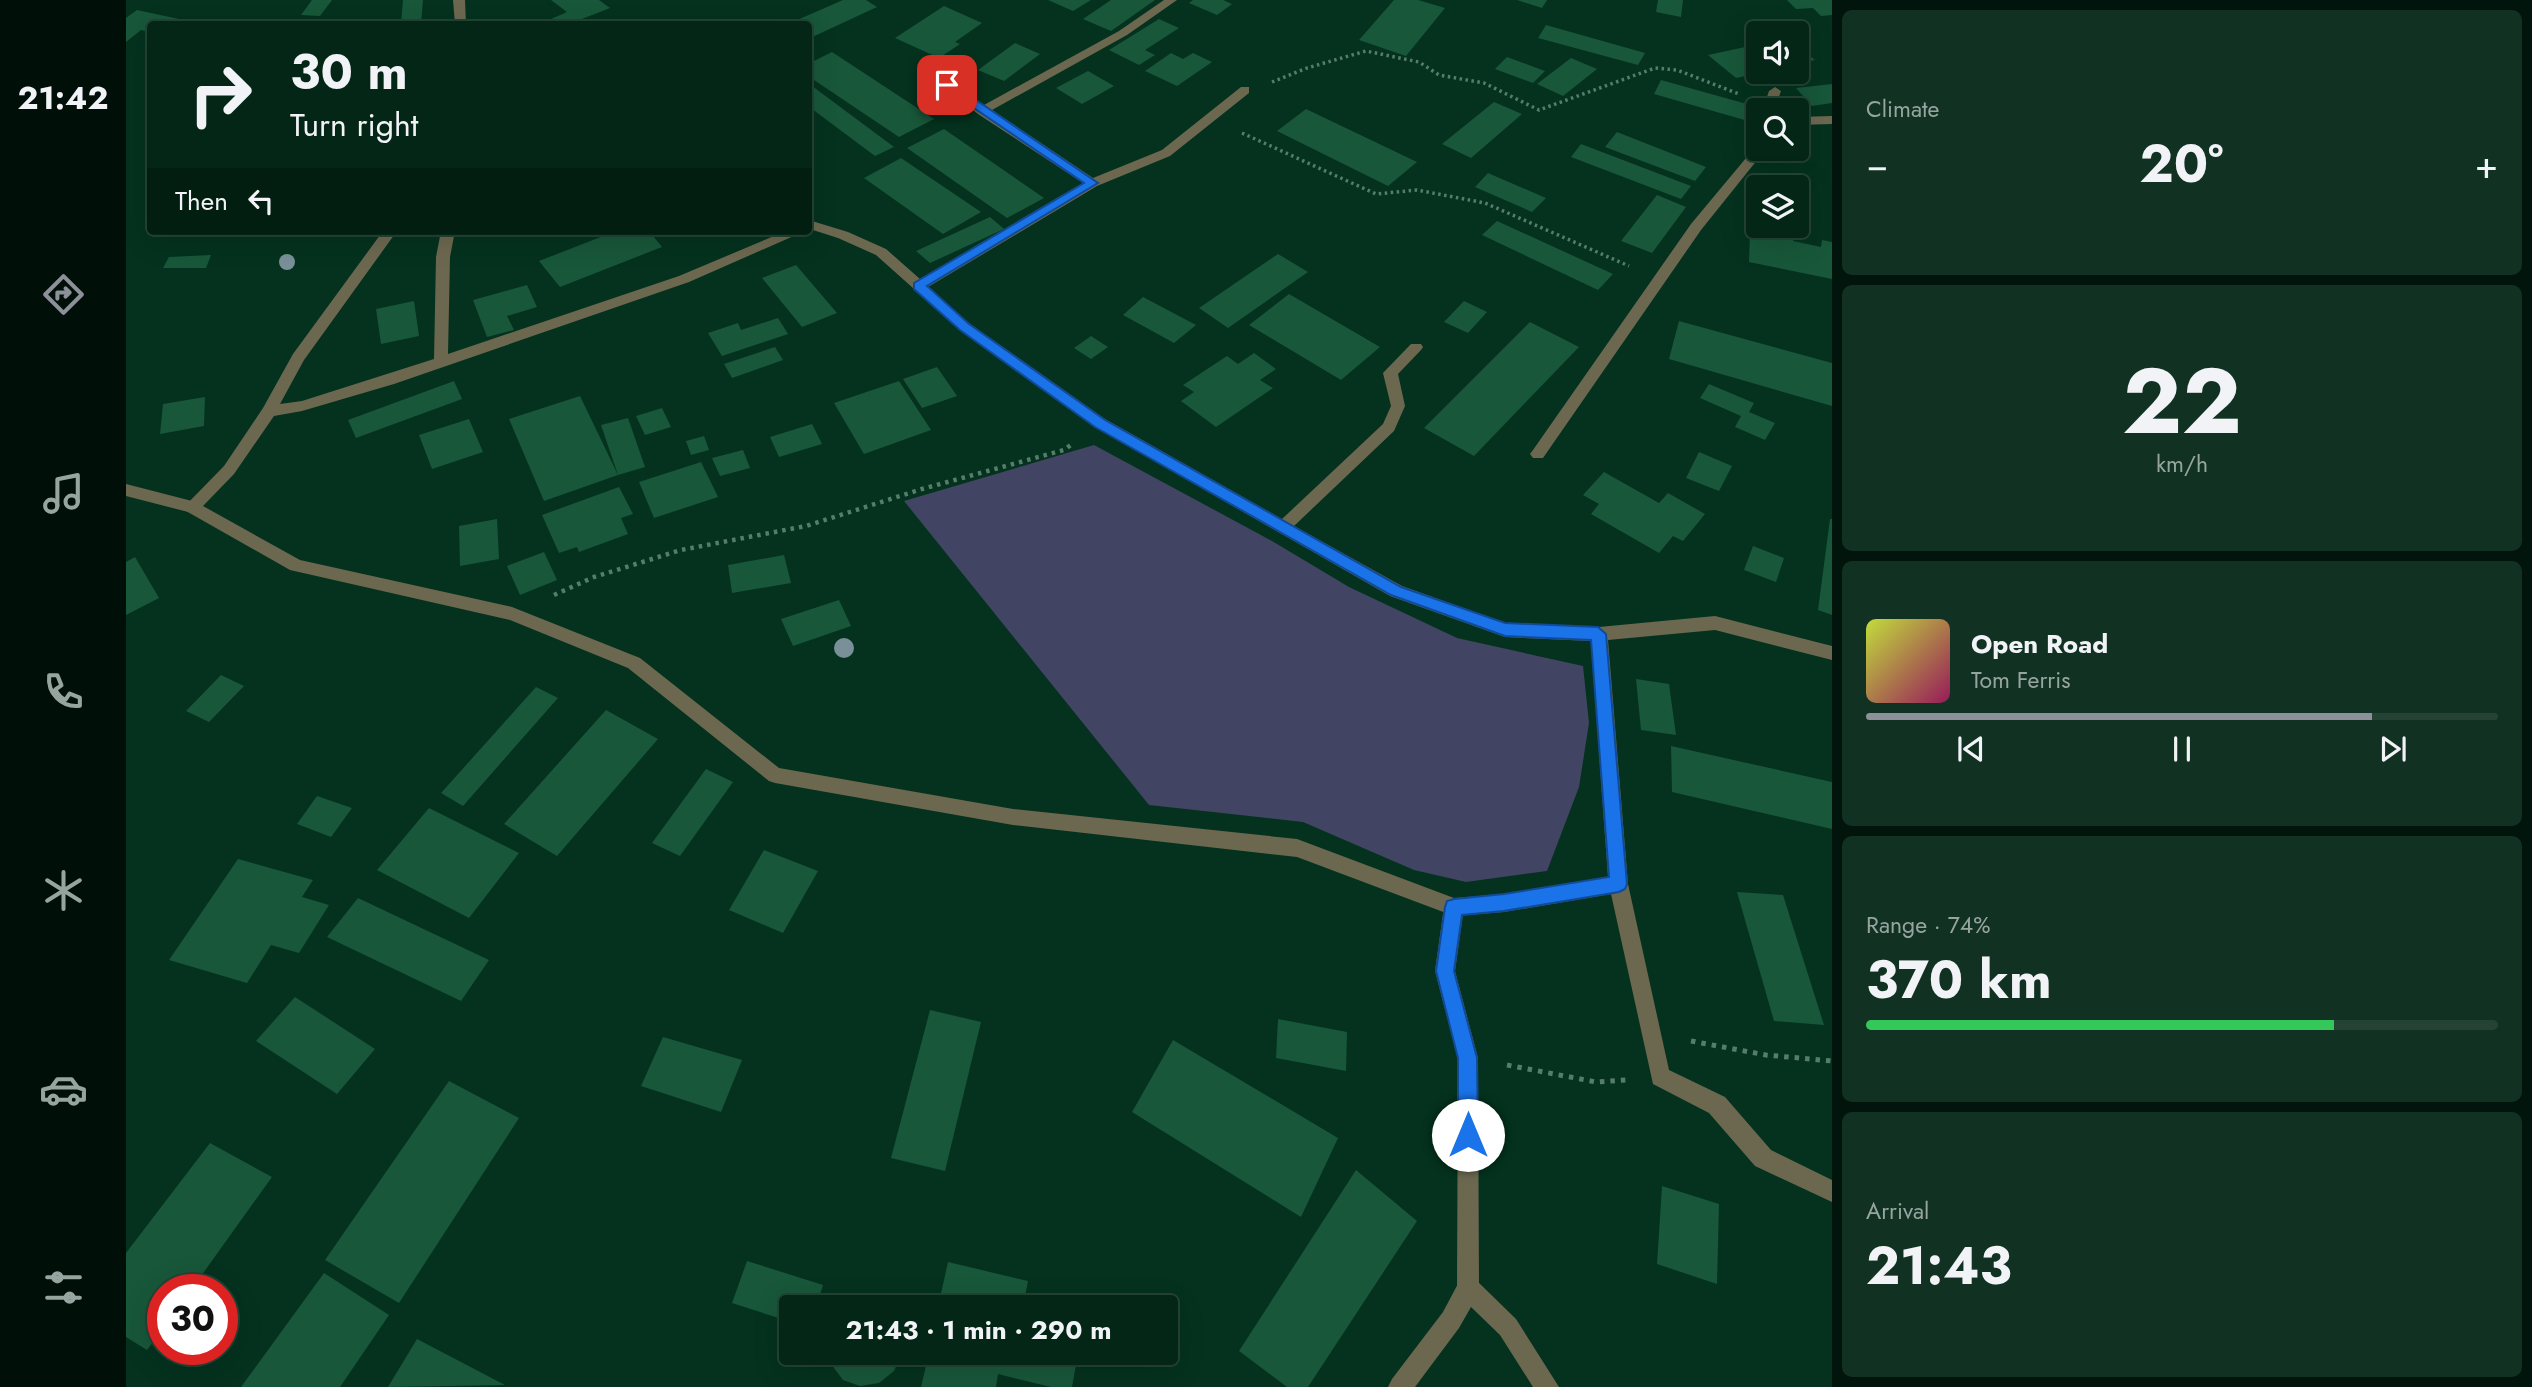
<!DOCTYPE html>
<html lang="en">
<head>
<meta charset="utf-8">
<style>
  :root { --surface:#032616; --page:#113223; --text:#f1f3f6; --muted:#97a5a1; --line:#244335; --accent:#8c9099 }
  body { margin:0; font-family:Jost,sans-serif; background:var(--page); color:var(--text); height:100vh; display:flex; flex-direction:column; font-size:26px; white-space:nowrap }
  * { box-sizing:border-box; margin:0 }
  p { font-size:23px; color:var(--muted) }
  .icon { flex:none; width:38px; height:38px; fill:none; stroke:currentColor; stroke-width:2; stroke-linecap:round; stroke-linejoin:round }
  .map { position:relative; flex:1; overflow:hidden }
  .sheet { display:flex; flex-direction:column; gap:10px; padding:10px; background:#02150c; width:700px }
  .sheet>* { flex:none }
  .banner { position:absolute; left:21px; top:21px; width:665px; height:214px; border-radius:7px; box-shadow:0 7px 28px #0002,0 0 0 2px var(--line); background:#032616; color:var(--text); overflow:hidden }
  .tools { position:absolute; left:1620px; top:21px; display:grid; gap:14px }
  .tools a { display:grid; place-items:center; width:63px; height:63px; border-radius:7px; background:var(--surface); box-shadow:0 7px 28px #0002,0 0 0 2px var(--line); font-size:35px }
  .speed { position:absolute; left:21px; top:1274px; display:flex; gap:14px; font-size:35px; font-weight:700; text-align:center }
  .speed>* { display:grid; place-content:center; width:91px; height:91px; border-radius:50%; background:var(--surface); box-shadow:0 7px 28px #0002,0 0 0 2px var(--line); line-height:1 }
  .speed .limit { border:10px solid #d22; background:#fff; color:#111 }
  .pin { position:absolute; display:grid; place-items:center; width:60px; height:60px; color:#fff; margin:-30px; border-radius:14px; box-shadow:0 4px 10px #0006 }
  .me { position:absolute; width:77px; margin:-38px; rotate:0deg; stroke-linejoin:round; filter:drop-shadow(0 0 5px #0008) }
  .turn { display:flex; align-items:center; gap:24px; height:147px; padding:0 28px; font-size:32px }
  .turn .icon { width:91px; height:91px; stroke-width:2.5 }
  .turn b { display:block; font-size:49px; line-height:60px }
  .then { display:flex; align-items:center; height:66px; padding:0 28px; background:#0003; gap:14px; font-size:26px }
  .big { font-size:52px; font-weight:700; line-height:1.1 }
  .sheet .widget { flex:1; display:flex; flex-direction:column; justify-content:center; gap:10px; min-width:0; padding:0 24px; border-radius:10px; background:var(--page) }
  .sheet .dial { align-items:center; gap:0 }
  .dial b { font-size:91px; line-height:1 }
  .song { display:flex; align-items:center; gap:21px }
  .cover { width:84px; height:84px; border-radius:10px; background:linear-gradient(135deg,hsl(70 70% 55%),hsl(330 70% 35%)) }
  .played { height:7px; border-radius:4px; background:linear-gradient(90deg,var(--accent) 80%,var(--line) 80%) }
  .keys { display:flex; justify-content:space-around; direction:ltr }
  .heat { display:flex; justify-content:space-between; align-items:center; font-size:38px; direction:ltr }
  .charge { height:10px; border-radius:5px; background:linear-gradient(90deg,#34c759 74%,var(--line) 0) }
  .trip { position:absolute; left:653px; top:1295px; width:399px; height:70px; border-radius:7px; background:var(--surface); box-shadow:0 7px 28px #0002,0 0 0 2px var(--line); font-weight:700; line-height:70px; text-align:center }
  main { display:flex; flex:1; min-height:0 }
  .dock { display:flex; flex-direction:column; width:126px; justify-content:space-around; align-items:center; background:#010f09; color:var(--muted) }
  .dock .icon { width:49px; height:49px }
  .dock .current { color:var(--accent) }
  .dock b { font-size:32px; color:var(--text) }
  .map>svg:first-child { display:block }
  .green { fill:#414462 }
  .building { fill:#18573a }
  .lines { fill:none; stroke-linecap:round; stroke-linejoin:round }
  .path-far2 { stroke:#567d6a; stroke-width:3.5; stroke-dasharray:2.5 3.5; stroke-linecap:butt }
  .path-far1 { stroke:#567d6a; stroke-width:4.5; stroke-dasharray:3.5 5; stroke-linecap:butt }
  .path { stroke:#567d6a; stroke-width:5; stroke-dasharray:4.5 6; stroke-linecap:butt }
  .service { fill:#6c6850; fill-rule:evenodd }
  .minor { fill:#6c6850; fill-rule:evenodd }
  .tree { fill:#799098 }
  .route { fill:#1a73e8; stroke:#114b97; stroke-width:2 }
</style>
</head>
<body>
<main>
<nav class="dock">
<b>21:42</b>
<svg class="icon current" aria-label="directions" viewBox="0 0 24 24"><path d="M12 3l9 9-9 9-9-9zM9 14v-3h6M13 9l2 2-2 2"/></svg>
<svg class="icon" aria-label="music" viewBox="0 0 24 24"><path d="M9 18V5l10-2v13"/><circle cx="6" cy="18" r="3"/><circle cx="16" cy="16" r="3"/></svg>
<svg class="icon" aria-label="phone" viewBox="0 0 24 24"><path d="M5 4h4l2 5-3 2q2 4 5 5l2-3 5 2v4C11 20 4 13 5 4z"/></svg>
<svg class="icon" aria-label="climate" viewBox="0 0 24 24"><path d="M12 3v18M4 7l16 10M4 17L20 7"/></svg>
<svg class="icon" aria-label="car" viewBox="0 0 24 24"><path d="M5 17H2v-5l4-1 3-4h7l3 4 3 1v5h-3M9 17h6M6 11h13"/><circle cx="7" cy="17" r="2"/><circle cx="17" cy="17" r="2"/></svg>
<svg class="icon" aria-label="filters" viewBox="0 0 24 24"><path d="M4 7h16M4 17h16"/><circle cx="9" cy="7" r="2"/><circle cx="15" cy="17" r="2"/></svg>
</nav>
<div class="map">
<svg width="1706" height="1387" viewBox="0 0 1706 1387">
  <rect width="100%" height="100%" fill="#04321e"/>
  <polygon class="green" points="968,445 1146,541 1223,587 1331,638 1457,666 1463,723 1453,787 1421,871 1340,882 1288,870 1177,822 1023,805 778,501"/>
  <g class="building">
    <polygon points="186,0 206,0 194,16 175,15"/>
    <polygon points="277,0 297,0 295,24 275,24"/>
    <polygon points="425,0 473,0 484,8 443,24 418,24 416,23 441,12"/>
    <polygon points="717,0 740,0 751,7 682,39 682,24 662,24"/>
    <polygon points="922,0 965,0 947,11"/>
    <polygon points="985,0 1029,0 985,31 957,19"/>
    <polygon points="1067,0 1097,0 1106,4 1091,15 1063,3"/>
    <polygon points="1268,0 1292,0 1319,8 1280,56 1233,40"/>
    <polygon points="1391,0 1421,0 1416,8"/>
    <polygon points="1532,0 1557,0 1555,17 1530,12"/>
    <polygon points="1661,0 1706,0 1706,15 1695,16 1687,8 1670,9"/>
    <polygon points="818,6 856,23 829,42 834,44 813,58 769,38"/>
    <polygon points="11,10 53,19 45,24 24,24 24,32 15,30 0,42 0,18"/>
    <polygon points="1033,19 1053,28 1019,50 1029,55 1013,65 983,50"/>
    <polygon points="1420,25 1519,53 1512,65 1412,38"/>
    <polygon points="889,43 914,54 878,81 852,70"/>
    <polygon points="1633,44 1633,73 1610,78 1582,55"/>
    <polygon points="1671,46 1689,60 1671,64"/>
    <polygon points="706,52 808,119 773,137 682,76 682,64"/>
    <polygon points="1045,53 1057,59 1067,53 1086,62 1051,86 1019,71"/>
    <polygon points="1381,57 1419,71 1407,83 1369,69"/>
    <polygon points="1445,58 1471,69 1437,96 1411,84"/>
    <polygon points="962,71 988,86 956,104 930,88"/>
    <polygon points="1535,80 1628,106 1622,121 1528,94"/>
    <polygon points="682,83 768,147 749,156 682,106"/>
    <polygon points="1706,84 1706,103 1686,106 1670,88"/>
    <polygon points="1368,102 1396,114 1345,158 1316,144"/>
    <polygon points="1180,109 1291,162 1262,186 1151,131"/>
    <polygon points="818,129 918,198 881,218 781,148"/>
    <polygon points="1491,132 1580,167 1569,181 1479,147"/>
    <polygon points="1455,144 1565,186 1555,199 1445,157"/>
    <polygon points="775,158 855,212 817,234 738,178"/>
    <polygon points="1362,173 1420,198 1406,212 1349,187"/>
    <polygon points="1531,195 1560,207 1526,253 1495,241"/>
    <polygon points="864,217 878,229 804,263 790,251"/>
    <polygon points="1371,221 1487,274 1472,290 1356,235"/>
    <polygon points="1637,228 1667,234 1667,241 1695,247 1696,240 1706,242 1706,279 1623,262 1624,232 1637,235"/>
    <polygon points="490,231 523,231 536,247 434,287 413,261"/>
    <polygon points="1152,254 1182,272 1102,328 1073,308"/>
    <polygon points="85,255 80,268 37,268 43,257"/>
    <polygon points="670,265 711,313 676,327 636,278"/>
    <polygon points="401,285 411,307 381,316 388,330 361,337 347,300"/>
    <polygon points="1163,294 1254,347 1215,380 1123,325"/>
    <polygon points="1017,297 1070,325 1048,343 997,315"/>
    <polygon points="288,301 293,336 255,344 250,309"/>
    <polygon points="1338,301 1361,312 1342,333 1318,322"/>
    <polygon points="652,318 662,334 596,356 582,333 612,323 615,330"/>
    <polygon points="1553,321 1706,363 1706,406 1543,359"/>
    <polygon points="1404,322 1453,347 1348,456 1298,428"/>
    <polygon points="965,336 982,347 965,359 948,348"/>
    <polygon points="649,347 657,360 606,378 598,364"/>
    <polygon points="1128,353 1150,369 1134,380 1147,388 1090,427 1055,401 1068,392 1057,385 1101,356 1112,364"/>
    <polygon points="811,367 831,396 796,408 777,379"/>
    <polygon points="328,381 336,399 230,438 222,420"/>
    <polygon points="773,381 805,430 738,454 708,403"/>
    <polygon points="1583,384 1628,403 1623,412 1649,423 1639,440 1609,427 1615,416 1574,398"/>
    <polygon points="454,396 492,475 418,501 383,419"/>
    <polygon points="79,397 78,426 34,434 37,404"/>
    <polygon points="536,408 545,427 519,435 510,416"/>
    <polygon points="502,418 519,467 492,475 475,425"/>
    <polygon points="343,419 357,452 306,469 293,435"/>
    <polygon points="686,424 696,444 653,457 644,437"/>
    <polygon points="578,436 583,450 565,455 560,441"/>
    <polygon points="617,450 624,468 594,476 586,458"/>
    <polygon points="1573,452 1606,466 1593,491 1560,478"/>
    <polygon points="575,462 592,497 528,518 513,482"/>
    <polygon points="1478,472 1533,503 1542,493 1579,514 1557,541 1547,536 1533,553 1465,514 1473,504 1457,495"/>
    <polygon points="493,487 507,514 495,518 502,534 453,552 451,547 433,553 416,515"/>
    <polygon points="371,519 373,559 334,566 333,526"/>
    <polygon points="1704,519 1706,519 1706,615 1692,610"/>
    <polygon points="1627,546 1658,558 1650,582 1618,570"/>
    <polygon points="418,552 431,580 394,595 381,566"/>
    <polygon points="658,555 665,583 606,593 602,565"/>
    <polygon points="9,557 33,598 0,615 0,562"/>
    <polygon points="713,600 725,626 667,646 655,619"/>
    <polygon points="95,675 118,686 83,722 60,711"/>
    <polygon points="1510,679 1543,684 1550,735 1515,730"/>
    <polygon points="410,687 432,698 337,806 315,793"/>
    <polygon points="480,710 532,739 431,856 378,824"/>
    <polygon points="1545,746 1706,782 1706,829 1546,792"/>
    <polygon points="580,769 607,782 554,856 526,843"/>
    <polygon points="191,796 226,808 205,837 171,824"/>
    <polygon points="303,808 393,853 343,918 251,870"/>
    <polygon points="638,850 692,871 657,933 603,910"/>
    <polygon points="112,859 187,880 176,897 203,905 173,953 145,945 121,983 43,960"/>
    <polygon points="1611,892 1657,895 1698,1025 1648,1021"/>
    <polygon points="232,898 363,960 335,1001 201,937"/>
    <polygon points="169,997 249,1049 211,1094 130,1041"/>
    <polygon points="804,1010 855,1022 819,1171 765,1158"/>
    <polygon points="1152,1019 1221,1032 1220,1071 1150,1058"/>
    <polygon points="537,1037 616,1060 595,1112 515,1086"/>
    <polygon points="1047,1040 1212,1138 1175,1217 1006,1112"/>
    <polygon points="323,1081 393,1118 273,1303 199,1260"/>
    <polygon points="84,1143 146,1177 65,1290 37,1290 37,1329 21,1350 0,1337 0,1253"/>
    <polygon points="1230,1170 1291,1221 1182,1387 1161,1387 1113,1351"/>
    <polygon points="1536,1186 1593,1204 1591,1284 1531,1264"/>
    <polygon points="621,1261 697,1285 690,1307 665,1307 665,1322 606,1303"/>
    <polygon points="822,1262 902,1281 897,1307 812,1307"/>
    <polygon points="198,1273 263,1315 214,1387 115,1387"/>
    <polygon points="291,1339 379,1385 262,1387"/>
    <polygon points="704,1353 776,1353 768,1371 753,1383 734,1386 717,1380 705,1364"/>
    <polygon points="803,1353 952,1353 946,1387 925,1387 872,1374 870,1387 795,1387"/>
  </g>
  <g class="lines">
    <g class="path-far2">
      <polyline points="1146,82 1181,68 1240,51 1293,62 1313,75 1358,83 1413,110 1529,68 1551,70 1613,94"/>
      <polyline points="1116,133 1250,194 1291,190 1359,203 1503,266"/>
    </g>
    <polyline class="path-far1" points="428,595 468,577 555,550 680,526 796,489 938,450 946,444"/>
    <g class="path">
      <polyline points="1565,1041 1640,1055 1706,1061"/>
      <polyline points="1381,1065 1470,1082 1500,1080"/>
    </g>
    <g class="service">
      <polygon points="327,0 339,0 340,24 329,24"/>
      <polygon points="1038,0 1051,0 1001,35 866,110 967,178 1036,150 1115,87 1123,87 1123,93 1044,156 971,186 802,287 844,324 979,419 1156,519 1257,424 1265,406 1257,373 1285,344 1295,344 1297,347 1295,350 1272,374 1279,406 1268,431 1168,526 1276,586 1379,623 1473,627 1589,616 1706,646 1706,660 1589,630 1482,640 1502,884 1543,1070 1599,1097 1645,1150 1706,1180 1706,1202 1629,1166 1583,1113 1527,1084 1485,894 1378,912 1328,916 1171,857 887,825 649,783 643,781 502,668 384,620 164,570 60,511 58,507 98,466 137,408 167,354 257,231 271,231 178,360 154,404 176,401 308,359 310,257 315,231 329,231 324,257 322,354 553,276 660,231 679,231 563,282 268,384 176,411 148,416 108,474 77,506 174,560 386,607 514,658 653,768 887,809 1171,839 1328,898 1378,894 1482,877 1465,641 1379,637 1264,596 969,427 834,330 750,255 712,238 687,230 681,231 682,222 686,221 722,232 760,249 794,279 957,183 852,114 815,85 825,82 858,105 993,31"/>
      <polygon points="1649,87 1655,91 1650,105 1654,110 1641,110 1638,106 1643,91"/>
      <polygon points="1706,116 1706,124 1671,125 1671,117"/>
      <polygon points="1630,146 1640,149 1575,230 1417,458 1407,458 1404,454 1407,450 1565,224"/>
      <polygon points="1342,1277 1350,1280 1390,1319 1433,1387 1407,1387 1374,1335 1345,1307 1333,1328 1289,1387 1262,1387 1266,1379 1317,1312 1334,1280"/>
    </g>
    <g class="minor">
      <polygon points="0,484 66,501 74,507 66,513 0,496"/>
      <polygon points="1328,898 1335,901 1338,907 1329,971 1352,1058 1353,1288 1350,1296 1342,1299 1334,1296 1331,1288 1332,1058 1309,971 1318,907 1321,901"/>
    </g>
  </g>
  <g class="tree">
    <circle cx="161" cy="262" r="8"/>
    <circle cx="718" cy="648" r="10"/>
  </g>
  <polygon class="route" points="817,83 825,83 972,183 801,286 843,324 979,420 1275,587 1379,623 1472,627 1480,634 1501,884 1499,889 1493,892 1378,911 1336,915 1328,971 1351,1058 1352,1135 1349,1142 1342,1145 1335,1142 1332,1135 1332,1058 1310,971 1319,907 1321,901 1328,899 1378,894 1483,877 1465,640 1379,636 1265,595 969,427 834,330 788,289 788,283 958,183 817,87"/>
</svg>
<div class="tools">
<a><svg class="icon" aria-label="sound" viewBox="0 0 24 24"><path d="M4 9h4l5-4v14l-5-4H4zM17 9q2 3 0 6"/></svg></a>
<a><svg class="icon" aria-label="search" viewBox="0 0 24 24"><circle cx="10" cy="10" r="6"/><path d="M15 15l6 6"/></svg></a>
<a><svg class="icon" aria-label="layers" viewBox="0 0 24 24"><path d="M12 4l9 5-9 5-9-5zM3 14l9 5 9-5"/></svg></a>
</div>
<div class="speed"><div class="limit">30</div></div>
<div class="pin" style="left:821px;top:85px;background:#d93025"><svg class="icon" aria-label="arrive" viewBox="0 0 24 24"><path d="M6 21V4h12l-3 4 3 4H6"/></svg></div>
<svg class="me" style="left:1342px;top:1135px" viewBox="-20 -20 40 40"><circle r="19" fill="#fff"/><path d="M0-13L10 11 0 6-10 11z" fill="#1a73e8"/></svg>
<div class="trip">21:43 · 1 min · 290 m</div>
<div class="banner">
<div class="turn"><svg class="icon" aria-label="right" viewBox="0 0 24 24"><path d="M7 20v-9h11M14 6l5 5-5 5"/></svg><div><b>30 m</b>Turn right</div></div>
<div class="then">Then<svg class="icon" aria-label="left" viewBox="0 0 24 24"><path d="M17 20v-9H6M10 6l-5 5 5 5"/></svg></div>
</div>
</div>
<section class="sheet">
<div class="widget"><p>Climate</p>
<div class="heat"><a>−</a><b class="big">20°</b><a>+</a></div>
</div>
<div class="widget dial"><b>22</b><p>km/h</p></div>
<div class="widget">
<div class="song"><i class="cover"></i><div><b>Open Road</b><p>Tom Ferris</p></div></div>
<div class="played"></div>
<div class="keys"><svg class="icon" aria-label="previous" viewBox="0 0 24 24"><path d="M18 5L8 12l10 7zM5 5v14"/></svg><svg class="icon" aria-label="pause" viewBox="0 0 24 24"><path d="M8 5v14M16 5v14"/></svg><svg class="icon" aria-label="next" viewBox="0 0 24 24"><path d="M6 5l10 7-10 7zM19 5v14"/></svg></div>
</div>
<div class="widget"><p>Range · 74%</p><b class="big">370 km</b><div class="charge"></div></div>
<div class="widget"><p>Arrival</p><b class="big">21:43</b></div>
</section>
</main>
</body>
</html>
